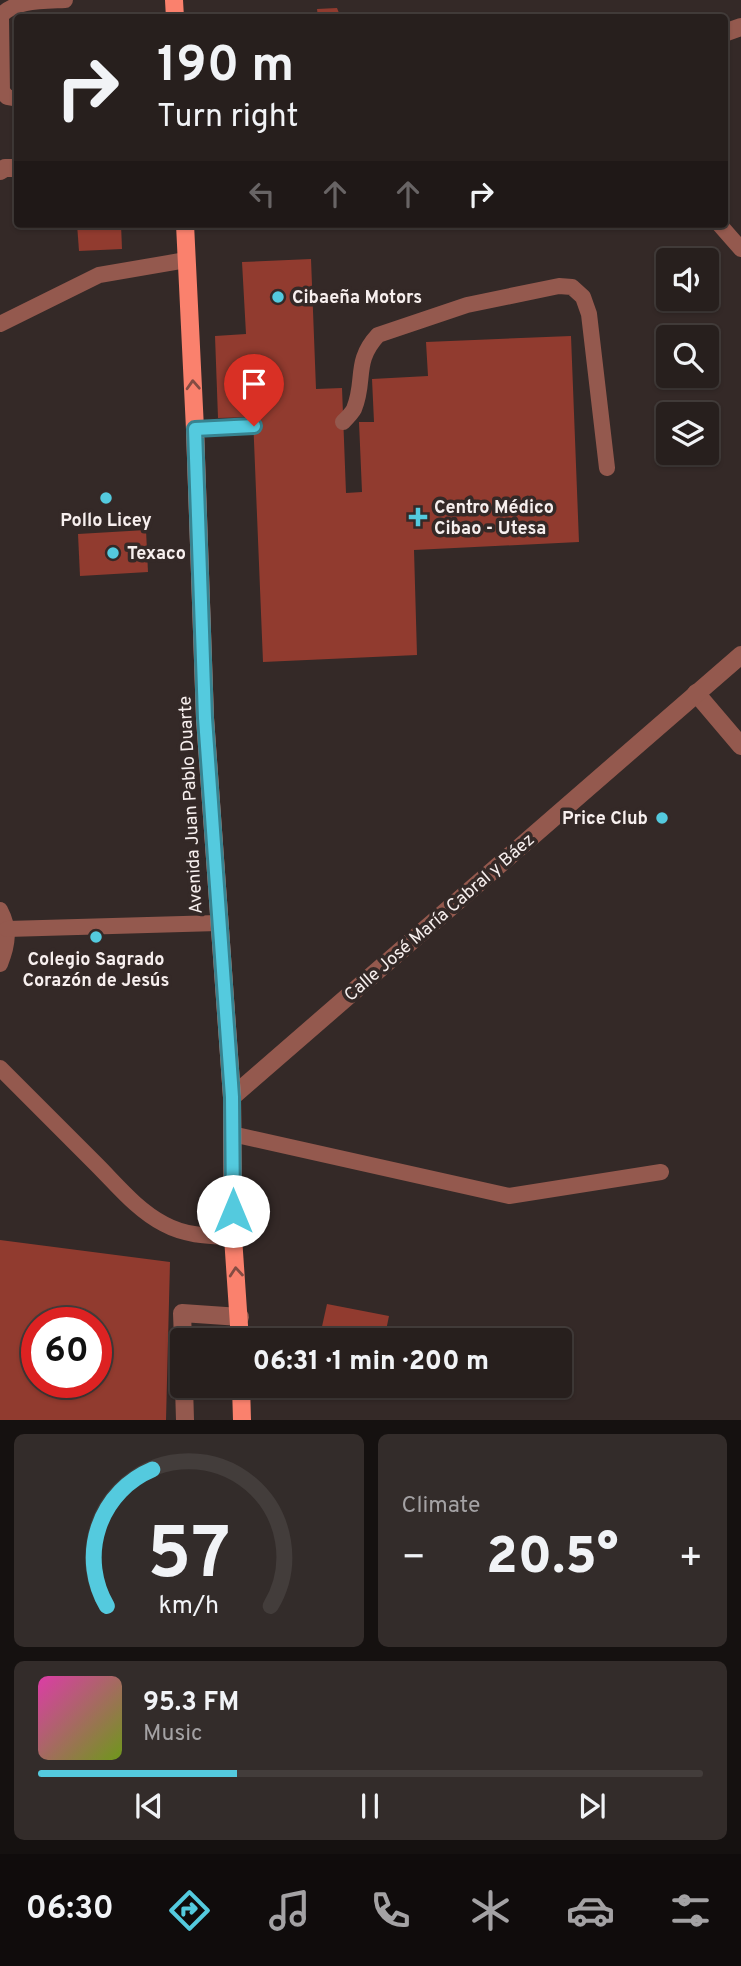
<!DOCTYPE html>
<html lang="en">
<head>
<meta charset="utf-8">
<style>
  :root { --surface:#271f1d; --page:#332c2a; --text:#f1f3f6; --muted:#a4a2a4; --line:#433d3b; --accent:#54cade }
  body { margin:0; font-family:Overpass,sans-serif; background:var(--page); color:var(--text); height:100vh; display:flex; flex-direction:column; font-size:26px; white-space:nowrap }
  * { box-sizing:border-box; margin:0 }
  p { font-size:23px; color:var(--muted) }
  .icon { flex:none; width:38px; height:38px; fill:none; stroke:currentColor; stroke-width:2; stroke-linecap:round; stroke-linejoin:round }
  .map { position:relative; height:1420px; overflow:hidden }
  .panel { display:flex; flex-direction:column; gap:14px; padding:14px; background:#151110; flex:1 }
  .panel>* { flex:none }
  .banner { position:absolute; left:14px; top:14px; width:714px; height:214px; border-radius:7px; box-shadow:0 2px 5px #0004,0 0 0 2px var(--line); background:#271f1d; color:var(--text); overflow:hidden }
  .tools { position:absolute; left:656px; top:248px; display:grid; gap:14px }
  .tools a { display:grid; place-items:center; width:63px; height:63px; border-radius:7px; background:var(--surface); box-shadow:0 2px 5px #0004,0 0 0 2px var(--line); font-size:35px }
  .speed { position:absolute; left:21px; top:1307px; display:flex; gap:14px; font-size:35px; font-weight:700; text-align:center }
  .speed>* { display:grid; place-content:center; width:91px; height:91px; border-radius:50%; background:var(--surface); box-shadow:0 2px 5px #0004,0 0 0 2px var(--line); line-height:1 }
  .speed .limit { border:10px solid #d22; background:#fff; color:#111 }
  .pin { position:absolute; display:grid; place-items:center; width:60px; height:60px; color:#fff; margin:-72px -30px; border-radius:50% 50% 50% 0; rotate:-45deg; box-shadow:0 0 7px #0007 }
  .pin .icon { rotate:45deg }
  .me { position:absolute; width:77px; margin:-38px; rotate:0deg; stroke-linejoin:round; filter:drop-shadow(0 0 5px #0008) }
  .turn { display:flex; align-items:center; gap:24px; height:147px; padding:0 28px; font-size:32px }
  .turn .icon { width:91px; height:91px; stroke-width:2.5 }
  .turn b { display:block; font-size:49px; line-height:60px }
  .lanes { display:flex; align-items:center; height:66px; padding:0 28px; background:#0003; justify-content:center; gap:35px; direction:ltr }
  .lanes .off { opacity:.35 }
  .big { font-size:52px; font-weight:800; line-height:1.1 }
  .panel .widget { flex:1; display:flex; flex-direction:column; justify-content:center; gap:10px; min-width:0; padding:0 24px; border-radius:10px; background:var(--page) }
  .panel .dial { align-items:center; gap:0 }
  .dial svg { height:182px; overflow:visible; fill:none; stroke:var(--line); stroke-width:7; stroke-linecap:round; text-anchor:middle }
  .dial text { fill:var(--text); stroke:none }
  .song { display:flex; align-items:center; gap:21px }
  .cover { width:84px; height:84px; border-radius:10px; background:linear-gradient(135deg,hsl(320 70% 55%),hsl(80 70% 35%)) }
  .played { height:7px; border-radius:4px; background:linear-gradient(90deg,var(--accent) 30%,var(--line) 30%) }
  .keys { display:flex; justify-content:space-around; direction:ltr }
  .heat { display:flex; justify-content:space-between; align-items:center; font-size:38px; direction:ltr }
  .panel .tiles { flex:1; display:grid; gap:14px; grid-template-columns:1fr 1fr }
  .widget:last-child { grid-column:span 2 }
  .trip { position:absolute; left:170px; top:1328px; width:402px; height:70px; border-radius:7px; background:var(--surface); box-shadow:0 2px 5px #0004,0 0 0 2px var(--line); font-weight:800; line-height:70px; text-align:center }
  .menu { display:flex; height:112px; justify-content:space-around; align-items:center; background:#100c0c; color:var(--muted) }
  .menu .icon { width:49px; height:49px }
  .menu .on { color:var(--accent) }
  .menu b { font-size:32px; color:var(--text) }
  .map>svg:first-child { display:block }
  .building { fill:#913b2f; fill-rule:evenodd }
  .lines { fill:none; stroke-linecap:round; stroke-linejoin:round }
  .service { stroke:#94594e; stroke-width:16 }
  .minor { stroke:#94594e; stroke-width:18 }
  .primary { stroke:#fa816d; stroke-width:18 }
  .oneway { stroke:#834c43 }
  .route-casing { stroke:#378390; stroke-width:18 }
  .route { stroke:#54cade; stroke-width:12 }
  .poi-dot { fill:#54cade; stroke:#342927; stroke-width:2.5 }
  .labels { text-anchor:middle; stroke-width:7; stroke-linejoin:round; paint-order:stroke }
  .poi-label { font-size:18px; font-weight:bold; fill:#f7efee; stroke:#342927; text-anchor:start }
  .street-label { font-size:18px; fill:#f7efee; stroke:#342927 }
</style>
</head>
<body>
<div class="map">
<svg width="741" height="1420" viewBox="0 0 741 1420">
  <rect width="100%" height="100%" fill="#342927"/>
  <g class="building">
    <polygon points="337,8 341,18 318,18 317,9"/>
    <polygon points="77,224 121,224 122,249 79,251"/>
    <polygon points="311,259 316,389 342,388 346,493 362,492 359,422 374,422 372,379 428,376 426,342 571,336 579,542 414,550 417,655 263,662 253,417 218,418 215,336 246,334 242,262"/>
    <polygon points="146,530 148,572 80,576 78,534"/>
    <path d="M0,1240L170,1262L166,1420H0ZM37,1323H96V1382H37Z"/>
    <polygon points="327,1304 389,1316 384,1340 319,1340"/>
    <polygon points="323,1386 375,1386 373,1397"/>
  </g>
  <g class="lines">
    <g class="service">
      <path d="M18,99L7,97L2,91L1,16C13,0 44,1 65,0"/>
      <polyline points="719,224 741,249"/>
      <polyline points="0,324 99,275 186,260"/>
      <path d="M343,422C347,418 352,413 354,409C366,380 353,362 378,335L467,305L559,286L572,287L583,297L589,314L607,468"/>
      <polyline points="195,429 254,426"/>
      <path d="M0,910C10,929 8,944 0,964"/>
      <polyline points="7,929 218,923"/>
      <path d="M0,1068C32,1100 64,1132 96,1164C117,1185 137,1210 164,1224C186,1236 209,1236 233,1237"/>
      <polyline points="232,1134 509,1196 661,1172"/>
    </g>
    <g class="minor">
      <polyline points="724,33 741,27"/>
      <polyline points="0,171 5,168 18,168"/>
      <polyline points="696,693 741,746"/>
      <polyline points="232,1097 741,655"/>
      <polyline points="183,1340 182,1313 240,1317"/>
      <polyline points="184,1386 185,1420"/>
    </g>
    <g class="primary">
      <polyline points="174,0 175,18"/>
      <polyline points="185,224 195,429 205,718 232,1097 233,1237 240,1340"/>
      <polyline points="241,1386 242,1420"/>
    </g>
  </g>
  <defs><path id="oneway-chevron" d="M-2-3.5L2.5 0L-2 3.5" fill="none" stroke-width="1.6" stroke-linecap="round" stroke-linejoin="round" transform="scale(1.75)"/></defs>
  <g class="oneway">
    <use href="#oneway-chevron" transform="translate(193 385) rotate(-93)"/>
    <use href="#oneway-chevron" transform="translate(236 1272) rotate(-95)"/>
  </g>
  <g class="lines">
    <defs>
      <polyline id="route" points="233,1211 232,1097 205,718 195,429 254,426"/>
    </defs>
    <use href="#route" class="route-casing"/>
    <use href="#route" class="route"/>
  </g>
  <g class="poi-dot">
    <circle cx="278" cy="297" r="7"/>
    <circle cx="106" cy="498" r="7"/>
    <path d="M414.5 506.5h7v7h7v7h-7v7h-7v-7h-7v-7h7z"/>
    <circle cx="113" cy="553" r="7"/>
    <circle cx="662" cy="818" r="7"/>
    <circle cx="96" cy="937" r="7"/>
  </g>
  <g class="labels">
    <g class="poi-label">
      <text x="292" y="303">Cibaeña Motors</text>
      <text x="434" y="513">Centro Médico<tspan x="434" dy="21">Cibao - Utesa</tspan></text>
      <text x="106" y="526" text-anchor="middle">Pollo Licey</text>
      <text x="127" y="559">Texaco</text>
      <text x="648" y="824" text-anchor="end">Price Club</text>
      <text x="96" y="965" text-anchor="middle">Colegio Sagrado<tspan x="96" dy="21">Corazón de Jesús</tspan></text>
    </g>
    <g class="street-label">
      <text transform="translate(190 805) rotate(-93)" y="6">Avenida Juan Pablo Duarte</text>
      <text transform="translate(439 917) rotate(-41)" y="6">Calle José María Cabral y Báez</text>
    </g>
  </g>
</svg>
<div class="tools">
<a><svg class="icon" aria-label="sound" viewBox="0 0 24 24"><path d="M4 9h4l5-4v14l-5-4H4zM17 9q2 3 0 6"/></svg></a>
<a><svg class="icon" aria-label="search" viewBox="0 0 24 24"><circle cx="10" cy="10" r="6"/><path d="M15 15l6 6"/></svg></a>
<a><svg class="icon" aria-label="layers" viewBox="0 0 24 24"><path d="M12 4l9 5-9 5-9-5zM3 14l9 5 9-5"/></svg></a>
</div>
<div class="speed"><div class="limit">60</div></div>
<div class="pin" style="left:254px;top:426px;background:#d93025"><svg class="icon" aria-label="arrive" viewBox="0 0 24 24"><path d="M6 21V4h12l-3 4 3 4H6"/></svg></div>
<svg class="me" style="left:233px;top:1211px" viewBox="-20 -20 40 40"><circle r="19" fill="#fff"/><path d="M0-13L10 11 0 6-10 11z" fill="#54cade"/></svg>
<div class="trip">06:31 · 1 min · 200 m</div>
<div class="banner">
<div class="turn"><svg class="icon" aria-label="right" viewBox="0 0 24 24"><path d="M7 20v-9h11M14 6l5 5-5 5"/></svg><div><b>190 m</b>Turn right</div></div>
<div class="lanes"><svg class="icon off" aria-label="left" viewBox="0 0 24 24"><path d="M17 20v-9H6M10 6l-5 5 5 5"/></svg><svg class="icon off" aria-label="ahead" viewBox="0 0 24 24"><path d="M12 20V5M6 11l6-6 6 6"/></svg><svg class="icon off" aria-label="ahead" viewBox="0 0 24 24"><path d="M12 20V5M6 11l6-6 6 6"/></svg><svg class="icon" aria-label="right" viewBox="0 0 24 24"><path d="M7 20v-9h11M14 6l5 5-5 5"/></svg></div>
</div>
</div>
<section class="panel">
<div class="tiles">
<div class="widget dial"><svg viewBox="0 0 100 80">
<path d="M14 69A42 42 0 1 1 86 69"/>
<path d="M14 69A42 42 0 0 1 34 9" stroke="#54cade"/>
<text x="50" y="56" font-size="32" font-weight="700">57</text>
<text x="50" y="72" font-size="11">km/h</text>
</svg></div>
<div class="widget"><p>Climate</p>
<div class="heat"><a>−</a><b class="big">20.5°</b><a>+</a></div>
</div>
<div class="widget">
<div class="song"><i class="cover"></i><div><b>95.3 FM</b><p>Music</p></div></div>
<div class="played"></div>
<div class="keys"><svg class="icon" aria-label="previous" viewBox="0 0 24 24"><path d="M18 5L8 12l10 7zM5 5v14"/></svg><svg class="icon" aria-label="pause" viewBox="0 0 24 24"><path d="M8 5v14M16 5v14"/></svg><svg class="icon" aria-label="next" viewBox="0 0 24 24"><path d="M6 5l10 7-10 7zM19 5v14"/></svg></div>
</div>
</div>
</section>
<nav class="menu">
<b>06:30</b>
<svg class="icon on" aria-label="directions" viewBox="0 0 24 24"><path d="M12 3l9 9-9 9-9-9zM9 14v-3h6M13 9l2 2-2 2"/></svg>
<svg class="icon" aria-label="music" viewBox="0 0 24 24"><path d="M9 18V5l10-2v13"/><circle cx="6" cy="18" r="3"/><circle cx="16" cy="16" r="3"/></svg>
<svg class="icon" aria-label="phone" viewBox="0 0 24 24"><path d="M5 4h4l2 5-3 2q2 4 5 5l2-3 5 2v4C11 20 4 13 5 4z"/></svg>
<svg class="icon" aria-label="climate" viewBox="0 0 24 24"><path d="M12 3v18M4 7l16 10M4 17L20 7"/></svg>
<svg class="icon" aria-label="car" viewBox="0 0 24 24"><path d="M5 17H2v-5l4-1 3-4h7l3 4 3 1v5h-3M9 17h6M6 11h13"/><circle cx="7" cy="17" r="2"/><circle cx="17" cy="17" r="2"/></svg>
<svg class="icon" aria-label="filters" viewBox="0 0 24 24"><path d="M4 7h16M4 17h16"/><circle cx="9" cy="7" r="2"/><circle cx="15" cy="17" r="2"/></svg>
</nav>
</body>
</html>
